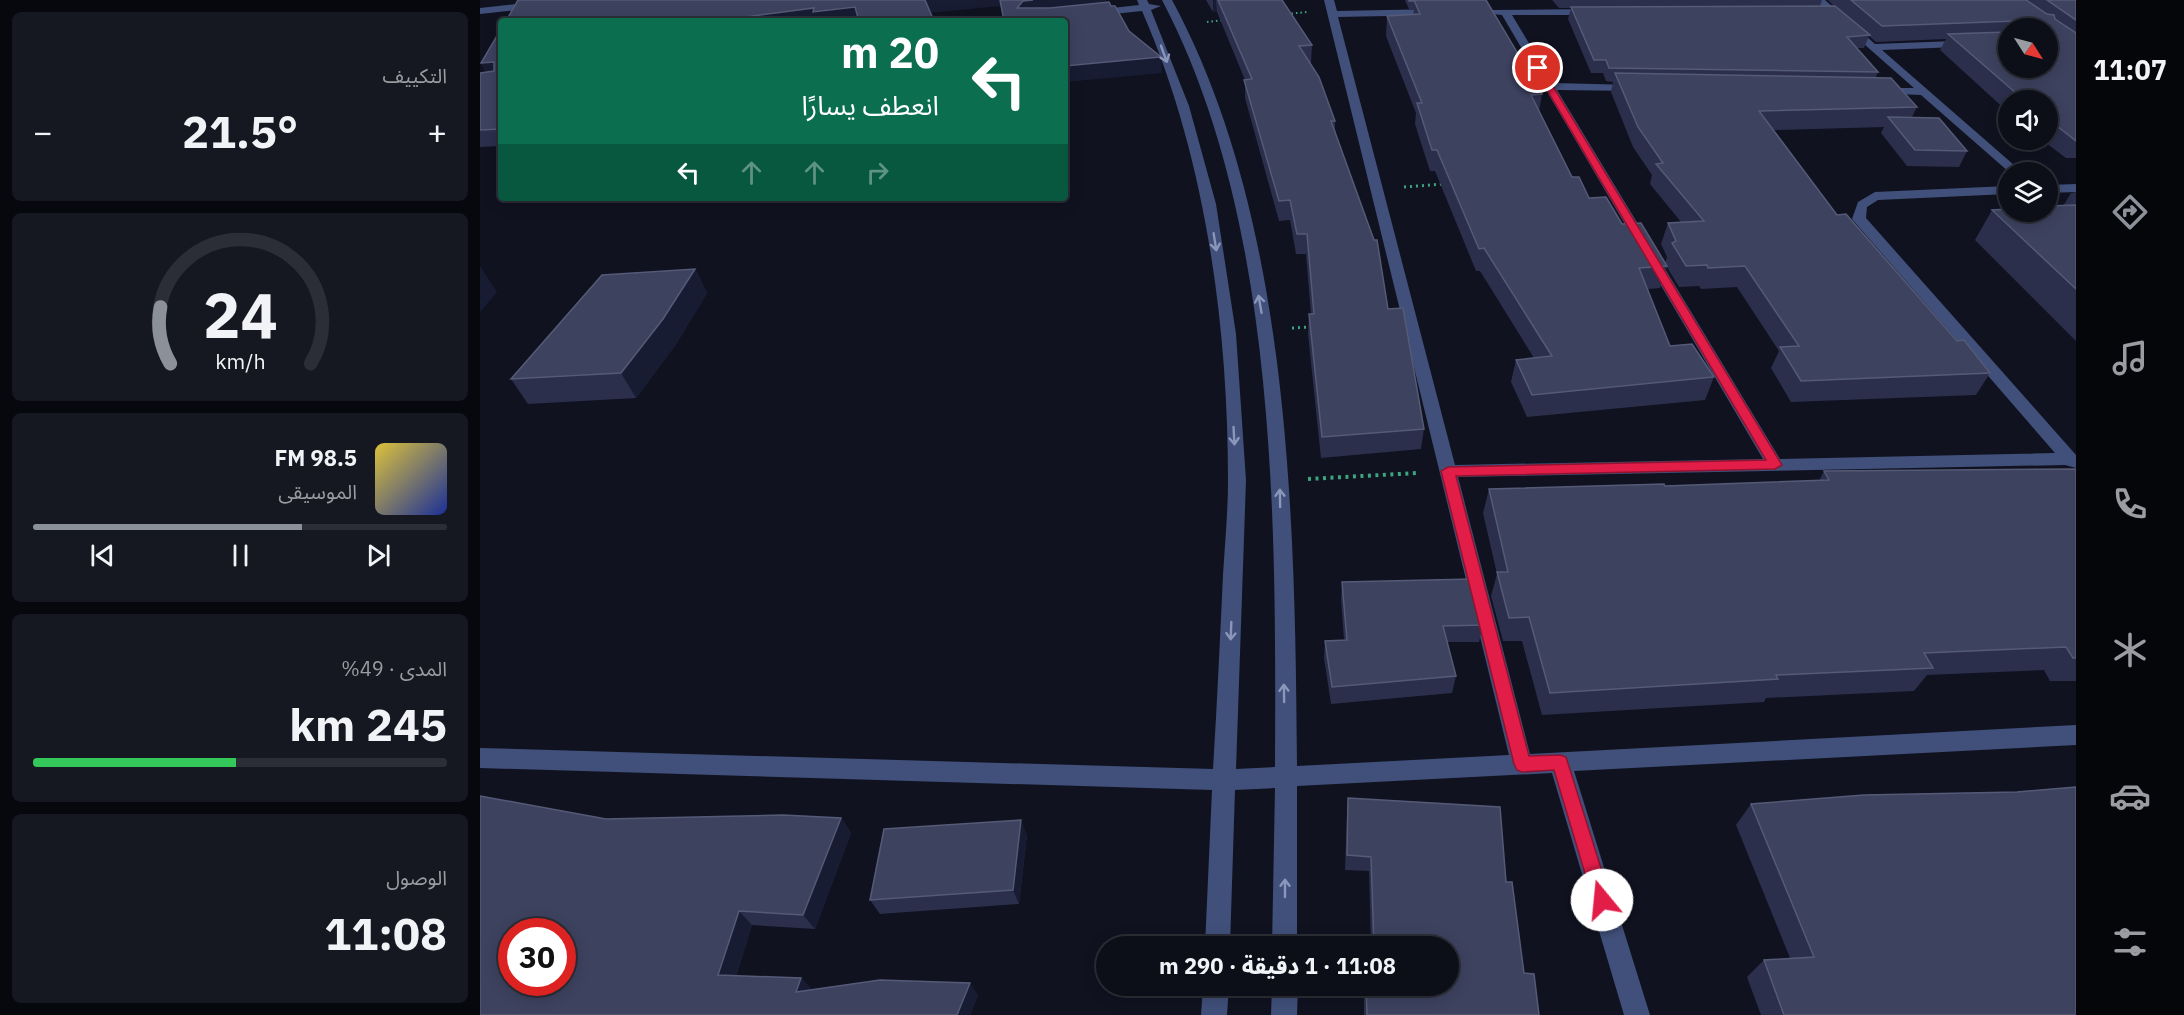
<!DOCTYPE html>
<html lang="ar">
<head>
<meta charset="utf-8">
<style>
  :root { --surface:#0c0e18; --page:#151721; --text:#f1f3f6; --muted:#9a9ca2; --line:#2c2e37; --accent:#8c9099 }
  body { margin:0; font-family:"IBM Plex Sans","Noto Sans Arabic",sans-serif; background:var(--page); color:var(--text); direction:rtl; height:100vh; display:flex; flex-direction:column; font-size:22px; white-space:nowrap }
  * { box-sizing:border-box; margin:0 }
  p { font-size:20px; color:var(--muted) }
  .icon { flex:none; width:33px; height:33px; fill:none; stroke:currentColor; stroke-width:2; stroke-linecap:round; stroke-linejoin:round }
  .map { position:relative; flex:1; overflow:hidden; direction:ltr }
  .sheet { display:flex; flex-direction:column; gap:12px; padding:12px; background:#07080d; width:480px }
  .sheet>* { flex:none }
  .top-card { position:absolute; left:18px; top:18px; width:570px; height:183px; border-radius:6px; box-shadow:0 3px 15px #0003,0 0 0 2px var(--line); direction:rtl; background:#0b6e4f; color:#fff; overflow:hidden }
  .needle { width:39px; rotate:126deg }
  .tools { position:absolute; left:1518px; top:18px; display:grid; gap:12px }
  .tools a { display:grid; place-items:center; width:60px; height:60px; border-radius:50%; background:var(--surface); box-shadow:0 3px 15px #0003,0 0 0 2px var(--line); font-size:30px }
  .speed { position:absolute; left:18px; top:918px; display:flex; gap:12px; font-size:30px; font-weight:700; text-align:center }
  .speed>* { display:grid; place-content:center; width:78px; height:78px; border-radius:50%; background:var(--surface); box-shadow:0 3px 15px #0003,0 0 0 2px var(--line); line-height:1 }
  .speed .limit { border:9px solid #d22; background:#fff; color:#111 }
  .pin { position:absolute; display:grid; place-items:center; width:51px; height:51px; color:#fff; margin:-26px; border:3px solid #fff; border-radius:50%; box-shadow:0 2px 6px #0007 }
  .me { position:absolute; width:66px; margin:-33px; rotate:343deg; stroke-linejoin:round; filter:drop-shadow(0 0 4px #0008) }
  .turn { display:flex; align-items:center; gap:21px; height:126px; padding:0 30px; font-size:27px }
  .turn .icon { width:78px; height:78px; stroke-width:2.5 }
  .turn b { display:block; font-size:42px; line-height:51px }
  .lanes { display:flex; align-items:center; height:57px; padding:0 30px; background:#0003; justify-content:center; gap:30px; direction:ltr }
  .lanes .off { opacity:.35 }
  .big { font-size:45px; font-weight:800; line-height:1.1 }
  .sheet .card { flex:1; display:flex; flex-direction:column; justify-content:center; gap:9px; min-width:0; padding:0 21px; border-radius:9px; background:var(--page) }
  .sheet .dial { align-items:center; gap:0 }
  .dial svg { height:156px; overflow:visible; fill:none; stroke:var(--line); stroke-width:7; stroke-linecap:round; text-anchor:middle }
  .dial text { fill:var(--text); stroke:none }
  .song { display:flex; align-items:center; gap:18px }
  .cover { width:72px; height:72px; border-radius:9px; background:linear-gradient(135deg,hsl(50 70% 55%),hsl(230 70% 35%)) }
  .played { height:6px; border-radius:3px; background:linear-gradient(90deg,var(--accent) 65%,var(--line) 65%) }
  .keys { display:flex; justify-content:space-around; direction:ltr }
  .heat { display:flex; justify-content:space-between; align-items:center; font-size:33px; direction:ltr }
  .charge { height:9px; border-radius:4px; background:linear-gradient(90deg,#34c759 49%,var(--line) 0) }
  .trip { position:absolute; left:616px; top:936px; width:363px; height:60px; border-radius:30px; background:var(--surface); box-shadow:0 3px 15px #0003,0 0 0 2px var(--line); font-weight:800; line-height:60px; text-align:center; direction:rtl }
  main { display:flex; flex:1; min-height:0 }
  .tab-bar { display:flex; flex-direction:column; width:108px; justify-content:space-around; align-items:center; background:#05060a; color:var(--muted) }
  .tab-bar .icon { width:42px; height:42px }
  .tab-bar .selected { color:var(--accent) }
  .tab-bar b { font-size:27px; color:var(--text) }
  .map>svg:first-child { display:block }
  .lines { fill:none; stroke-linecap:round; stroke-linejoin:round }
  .path-far2 { stroke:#3ca57e; stroke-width:2; stroke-dasharray:1.5 3; stroke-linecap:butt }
  .path-far1 { stroke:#3ca57e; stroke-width:3; stroke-dasharray:2 4; stroke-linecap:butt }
  .path { stroke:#3ca57e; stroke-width:4; stroke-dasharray:3 4.5; stroke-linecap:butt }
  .minor { fill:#40507a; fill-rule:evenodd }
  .wall { fill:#2b2f4c; fill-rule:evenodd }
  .shaded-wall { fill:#181c33 }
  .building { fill:#3d425f; stroke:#555a77; stroke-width:1.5; fill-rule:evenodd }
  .oneway { stroke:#8a96ba }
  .route { fill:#e11d48; stroke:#92132f; stroke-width:1.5 }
</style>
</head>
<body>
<main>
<nav class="tab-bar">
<b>11:07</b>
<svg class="icon selected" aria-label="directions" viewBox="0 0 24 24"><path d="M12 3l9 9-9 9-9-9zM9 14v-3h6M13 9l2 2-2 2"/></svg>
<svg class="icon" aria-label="music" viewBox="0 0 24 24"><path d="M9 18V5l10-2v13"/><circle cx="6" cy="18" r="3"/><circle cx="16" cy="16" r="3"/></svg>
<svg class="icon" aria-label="phone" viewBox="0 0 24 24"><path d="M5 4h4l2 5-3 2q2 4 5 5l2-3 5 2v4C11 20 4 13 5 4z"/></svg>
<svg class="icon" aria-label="climate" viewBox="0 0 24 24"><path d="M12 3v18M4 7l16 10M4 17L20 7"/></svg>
<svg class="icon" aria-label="car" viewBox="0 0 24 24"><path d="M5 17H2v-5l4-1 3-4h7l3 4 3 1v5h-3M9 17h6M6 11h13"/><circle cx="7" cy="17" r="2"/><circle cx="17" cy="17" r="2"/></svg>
<svg class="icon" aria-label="filters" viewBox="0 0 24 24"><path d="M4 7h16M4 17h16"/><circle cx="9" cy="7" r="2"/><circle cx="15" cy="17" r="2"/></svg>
</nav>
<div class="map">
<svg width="1596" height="1015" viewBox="0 0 1596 1015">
  <rect width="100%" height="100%" fill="#101220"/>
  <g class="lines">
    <g class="path-far2">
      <polyline points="807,14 827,12"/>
      <polyline points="727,22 743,20"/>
    </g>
    <g class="path-far1">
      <polyline points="924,187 964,184"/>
      <polyline points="812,328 831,327"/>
    </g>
    <polyline class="path" points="828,479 937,473"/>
    <g class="minor">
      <polygon points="73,0 105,0 100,3 0,14 0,8"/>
      <path d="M657,0H667L669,4L681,6L671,10L709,106L736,204L756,334L766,480L756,769L795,767C796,523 798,221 682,0H692C811,220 815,521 817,766L1029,755L844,0H854L857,11L956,9L961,12L956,15L858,17L975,465L1283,459L1022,15L1013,14V10L1112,9L1117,12L1112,15H1032L1073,83L1154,85L1160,88L1154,91L1077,90L1300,459L1575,453L1372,219L1378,202L1395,192L1528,186V194L1398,200L1387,207L1386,218L1596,455V468L1585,465L978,477L1050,754L1596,725V745L1094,771L1170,1015H1144L1072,773L817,786V946H792L795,788L755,790L750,946H725L732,790L0,768V748L733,769C737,705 740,640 743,575C745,543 748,511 748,480C748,323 725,155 662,11L614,16L609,13L614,10L659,5Z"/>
      <polygon points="1334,0 1345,0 1395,44 1528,39 1528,45 1402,50 1542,172 1529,172 1441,95 1394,93 1394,89 1398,88 1434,88"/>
      <polygon points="1596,184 1596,192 1568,193 1568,185"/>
      <polygon points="723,986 749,986 747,1015 721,1015"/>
      <polygon points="792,986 818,986 817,1015 791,1015"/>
    </g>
  </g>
  <g class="wall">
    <polygon points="726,0 802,0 832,45 831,63 830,63 855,121 855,130 944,429 941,449 841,458 828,334 829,314 831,314 826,254 816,254 810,220 799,221 765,98 765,80 737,12 733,12"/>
    <path d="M925,0H996L1062,94L1059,111L1092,177L1109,198L1142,224L1185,263L1187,257L1181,244L1188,223L1201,222L1170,184L1172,175L1153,147L1131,92L1133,82L1126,81L1123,73H1111L1088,19L1091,8H1079L1072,0H1342L1340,6H1354L1348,0H1596V158H1586L1562,140H1568V100H1528V112L1460,50L1466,39L1396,42L1389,36L1384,48H1377L1398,72L1396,77L1437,107L1432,117L1487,151L1479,167L1427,166L1401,133L1404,127L1294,130L1357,215L1477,341L1510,373L1496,395L1311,402L1291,368L1299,351L1257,287L1221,289L1219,286L1199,287L1187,267L1180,288L1168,289L1190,346L1234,377L1225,400L1047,417L1031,382L1036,360L1054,358L1000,271H996L955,171H950L935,124L936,113L906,36L907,16L933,15L934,9H929ZM1528,28H1568L1528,68Z"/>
    <polygon points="21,29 21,146 0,147 0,73 6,72 1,63"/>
    <polygon points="1596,192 1596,341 1495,240 1512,210 1583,206 1591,193"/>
    <polygon points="215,269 227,293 196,344 156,398 48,404 31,379"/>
    <polygon points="1596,469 1596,681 1570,681 1564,670 1447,675 1434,691 1286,698 1284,702 1062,715 1042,641 1023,641 1011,596 1017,574 1003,513 1009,489 1185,486 1339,481 1344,471"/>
    <polygon points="862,582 1003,625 999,642 967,642 976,676 972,693 851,704 844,658 845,641 864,640 861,599"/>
    <polygon points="868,798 1026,882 1044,973 1059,1015 884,1015 884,986 969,986 969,946 891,946 889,871 865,870 867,813"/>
    <polygon points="1271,804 1596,1015 1281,1015 1267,977 1284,960 1310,958 1256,825"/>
    <polygon points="361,818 371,833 335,929 272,925 256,976 321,978 332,990 498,995 490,1015 0,1015 126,819"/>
    <polygon points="547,835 539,904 400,914 390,900"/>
  </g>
  <g class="shaded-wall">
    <polygon points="445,0 520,0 521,6 448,13"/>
    <polygon points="553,0 626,0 627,6 546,16 537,8 543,1"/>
    <polygon points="733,0 736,0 737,12 733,12"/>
    <polygon points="375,7 379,21 235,21 334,8"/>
    <polygon points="681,57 682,73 585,82 585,66"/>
    <polygon points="14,62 21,75 9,78 1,63"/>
    <polygon points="0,266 17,292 0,312"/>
    <polygon points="215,269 227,293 196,344 156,398 141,373"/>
    <polygon points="361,818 371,833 335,929 323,915"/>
    <polygon points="541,820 547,835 539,904 533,890"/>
    <polygon points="259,911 272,925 252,988 238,975"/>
    <polygon points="321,978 333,990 316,992"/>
    <polygon points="490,983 498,995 490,1015 477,1015"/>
  </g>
  <g class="building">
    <polygon points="38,0 445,0 454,21 379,21 375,7 333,12 334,8 235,21 26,21"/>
    <polygon points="520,0 553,0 543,1 537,8 570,8 629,2 631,6 635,6 649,31 681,57 585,66 585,21 524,21"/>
    <polygon points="738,0 802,0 832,45 819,46 839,77 855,121 851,121 894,240 897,240 908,309 923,308 944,429 842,437 829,314 834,314 827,234 817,234 810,200 799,201 764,80 772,79"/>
    <polygon points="929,0 996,0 929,1"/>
    <polygon points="934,0 1006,0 1062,94 1051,95 1092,177 1099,177 1109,198 1126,197 1142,224 1161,223 1187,266 1159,268 1190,346 1212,344 1234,377 1052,395 1036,360 1072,356 1004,248 999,249 957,150 952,150 937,103 942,103 907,16 940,14"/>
    <polygon points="1371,0 1546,0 1567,14 1574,15 1575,19 1596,33 1596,141 1568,119 1568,100 1544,100 1468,34 1528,32 1528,68 1568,68 1568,28 1537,28 1538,23 1536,21 1402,26"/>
    <polygon points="1567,0 1596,0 1596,20"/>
    <polygon points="1355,6 1390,35 1367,37 1398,72 1129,68 1126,60 1114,60 1091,7"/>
    <polygon points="21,29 21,129 0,130 0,73 14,71 14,62 1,63"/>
    <polygon points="1135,73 1411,78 1437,107 1279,111 1357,215 1366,214 1477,341 1484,340 1510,373 1321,381 1300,347 1319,346 1265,266 1228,268 1227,265 1206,266 1192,243 1196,241 1188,223 1224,221 1176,164 1183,163 1158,127"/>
    <polygon points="1408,117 1459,118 1487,151 1435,150"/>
    <polygon points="1596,205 1596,289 1512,210 1528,209 1528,212 1568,212 1568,206"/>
    <polygon points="215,269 183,319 141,373 31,379 122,275"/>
    <polygon points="1596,469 1596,658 1593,658 1586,647 1444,653 1453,668 1296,675 1298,679 1070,693 1049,617 1029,618 1017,572 1028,572 1009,489 1184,484 1185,486 1349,480 1344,471"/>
    <polygon points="992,579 1003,625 963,626 976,676 852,687 845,641 867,640 862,582"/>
    <polygon points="1596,787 1596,1015 1304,1015 1284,960 1334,957 1271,804 1384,795 1537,792"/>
    <path d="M0,796L126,819L303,815L361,818L323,915L259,911L238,975L321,978L316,992L400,980L490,983L477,1015H0ZM32,932H82V982H32Z"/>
    <polygon points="868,798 1020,807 1026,882 1032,882 1044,973 1054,974 1059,1015 887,1015 886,986 969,986 969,946 894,946 891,857 867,855"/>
    <polygon points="541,820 533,890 390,900 404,829"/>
  </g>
  <defs><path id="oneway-shaft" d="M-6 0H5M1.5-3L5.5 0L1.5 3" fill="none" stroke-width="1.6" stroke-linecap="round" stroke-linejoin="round" transform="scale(1.5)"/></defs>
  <g class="oneway">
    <use href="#oneway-shaft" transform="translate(684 54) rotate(70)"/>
    <use href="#oneway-shaft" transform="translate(735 242) rotate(81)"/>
    <use href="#oneway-shaft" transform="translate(780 304) rotate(-100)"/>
    <use href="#oneway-shaft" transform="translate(754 436) rotate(87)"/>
    <use href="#oneway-shaft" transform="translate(800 498) rotate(-91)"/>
    <use href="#oneway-shaft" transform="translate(751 631) rotate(92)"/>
    <use href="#oneway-shaft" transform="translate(804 693) rotate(-91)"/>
    <use href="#oneway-shaft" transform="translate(805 888) rotate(-90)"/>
  </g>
  <polygon class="route" points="1058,65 1062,68 1302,465 1295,469 976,476 1049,756 1080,755 1086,757 1131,900 1128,907 1122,909 1115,907 1113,900 1074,770 1042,772 1037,770 1034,764 961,471 968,467 1286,460 1054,68"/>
</svg>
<div class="tools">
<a><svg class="needle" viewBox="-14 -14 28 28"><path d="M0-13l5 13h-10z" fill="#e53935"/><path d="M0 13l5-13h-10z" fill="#9a9ca2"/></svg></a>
<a><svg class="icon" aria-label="sound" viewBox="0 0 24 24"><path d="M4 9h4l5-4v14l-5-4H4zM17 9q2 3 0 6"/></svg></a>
<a><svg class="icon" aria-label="layers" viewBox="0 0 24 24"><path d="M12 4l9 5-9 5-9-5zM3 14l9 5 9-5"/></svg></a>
</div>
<div class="speed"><div class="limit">30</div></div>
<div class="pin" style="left:1058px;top:68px;background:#d93025"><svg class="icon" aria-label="arrive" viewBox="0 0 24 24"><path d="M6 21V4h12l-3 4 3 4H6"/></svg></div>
<svg class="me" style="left:1122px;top:900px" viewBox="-20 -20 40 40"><circle r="19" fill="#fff"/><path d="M0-13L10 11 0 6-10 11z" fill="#e11d48"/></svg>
<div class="trip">11:08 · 1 دقيقة · 290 m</div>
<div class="top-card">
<div class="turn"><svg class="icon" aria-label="left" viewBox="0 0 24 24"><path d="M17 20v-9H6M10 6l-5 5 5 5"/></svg><div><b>20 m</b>انعطف يسارًا</div></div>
<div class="lanes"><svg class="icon" aria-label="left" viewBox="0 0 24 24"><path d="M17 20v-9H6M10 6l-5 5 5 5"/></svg><svg class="icon off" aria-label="ahead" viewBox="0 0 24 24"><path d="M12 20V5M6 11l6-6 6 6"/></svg><svg class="icon off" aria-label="ahead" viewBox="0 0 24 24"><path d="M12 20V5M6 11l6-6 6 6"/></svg><svg class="icon off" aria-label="right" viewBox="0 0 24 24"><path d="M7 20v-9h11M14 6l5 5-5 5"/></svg></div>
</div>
</div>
<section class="sheet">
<div class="card"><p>التكييف</p>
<div class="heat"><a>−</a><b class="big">21.5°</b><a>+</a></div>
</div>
<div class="card dial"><svg viewBox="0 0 100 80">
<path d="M14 69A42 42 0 1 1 86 69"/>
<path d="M14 69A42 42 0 0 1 9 40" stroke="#8c9099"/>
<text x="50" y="56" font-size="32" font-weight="700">24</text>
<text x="50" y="72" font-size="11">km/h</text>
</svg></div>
<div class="card">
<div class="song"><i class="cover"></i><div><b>98.5 FM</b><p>الموسيقى</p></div></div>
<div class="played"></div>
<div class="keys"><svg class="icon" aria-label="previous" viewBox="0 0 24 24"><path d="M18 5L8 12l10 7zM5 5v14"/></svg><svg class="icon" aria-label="pause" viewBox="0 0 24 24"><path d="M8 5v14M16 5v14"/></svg><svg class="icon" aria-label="next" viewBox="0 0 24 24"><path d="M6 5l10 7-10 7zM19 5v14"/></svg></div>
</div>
<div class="card"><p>المدى · 49%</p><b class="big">245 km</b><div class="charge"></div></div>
<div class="card"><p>الوصول</p><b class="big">11:08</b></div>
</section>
</main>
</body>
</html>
